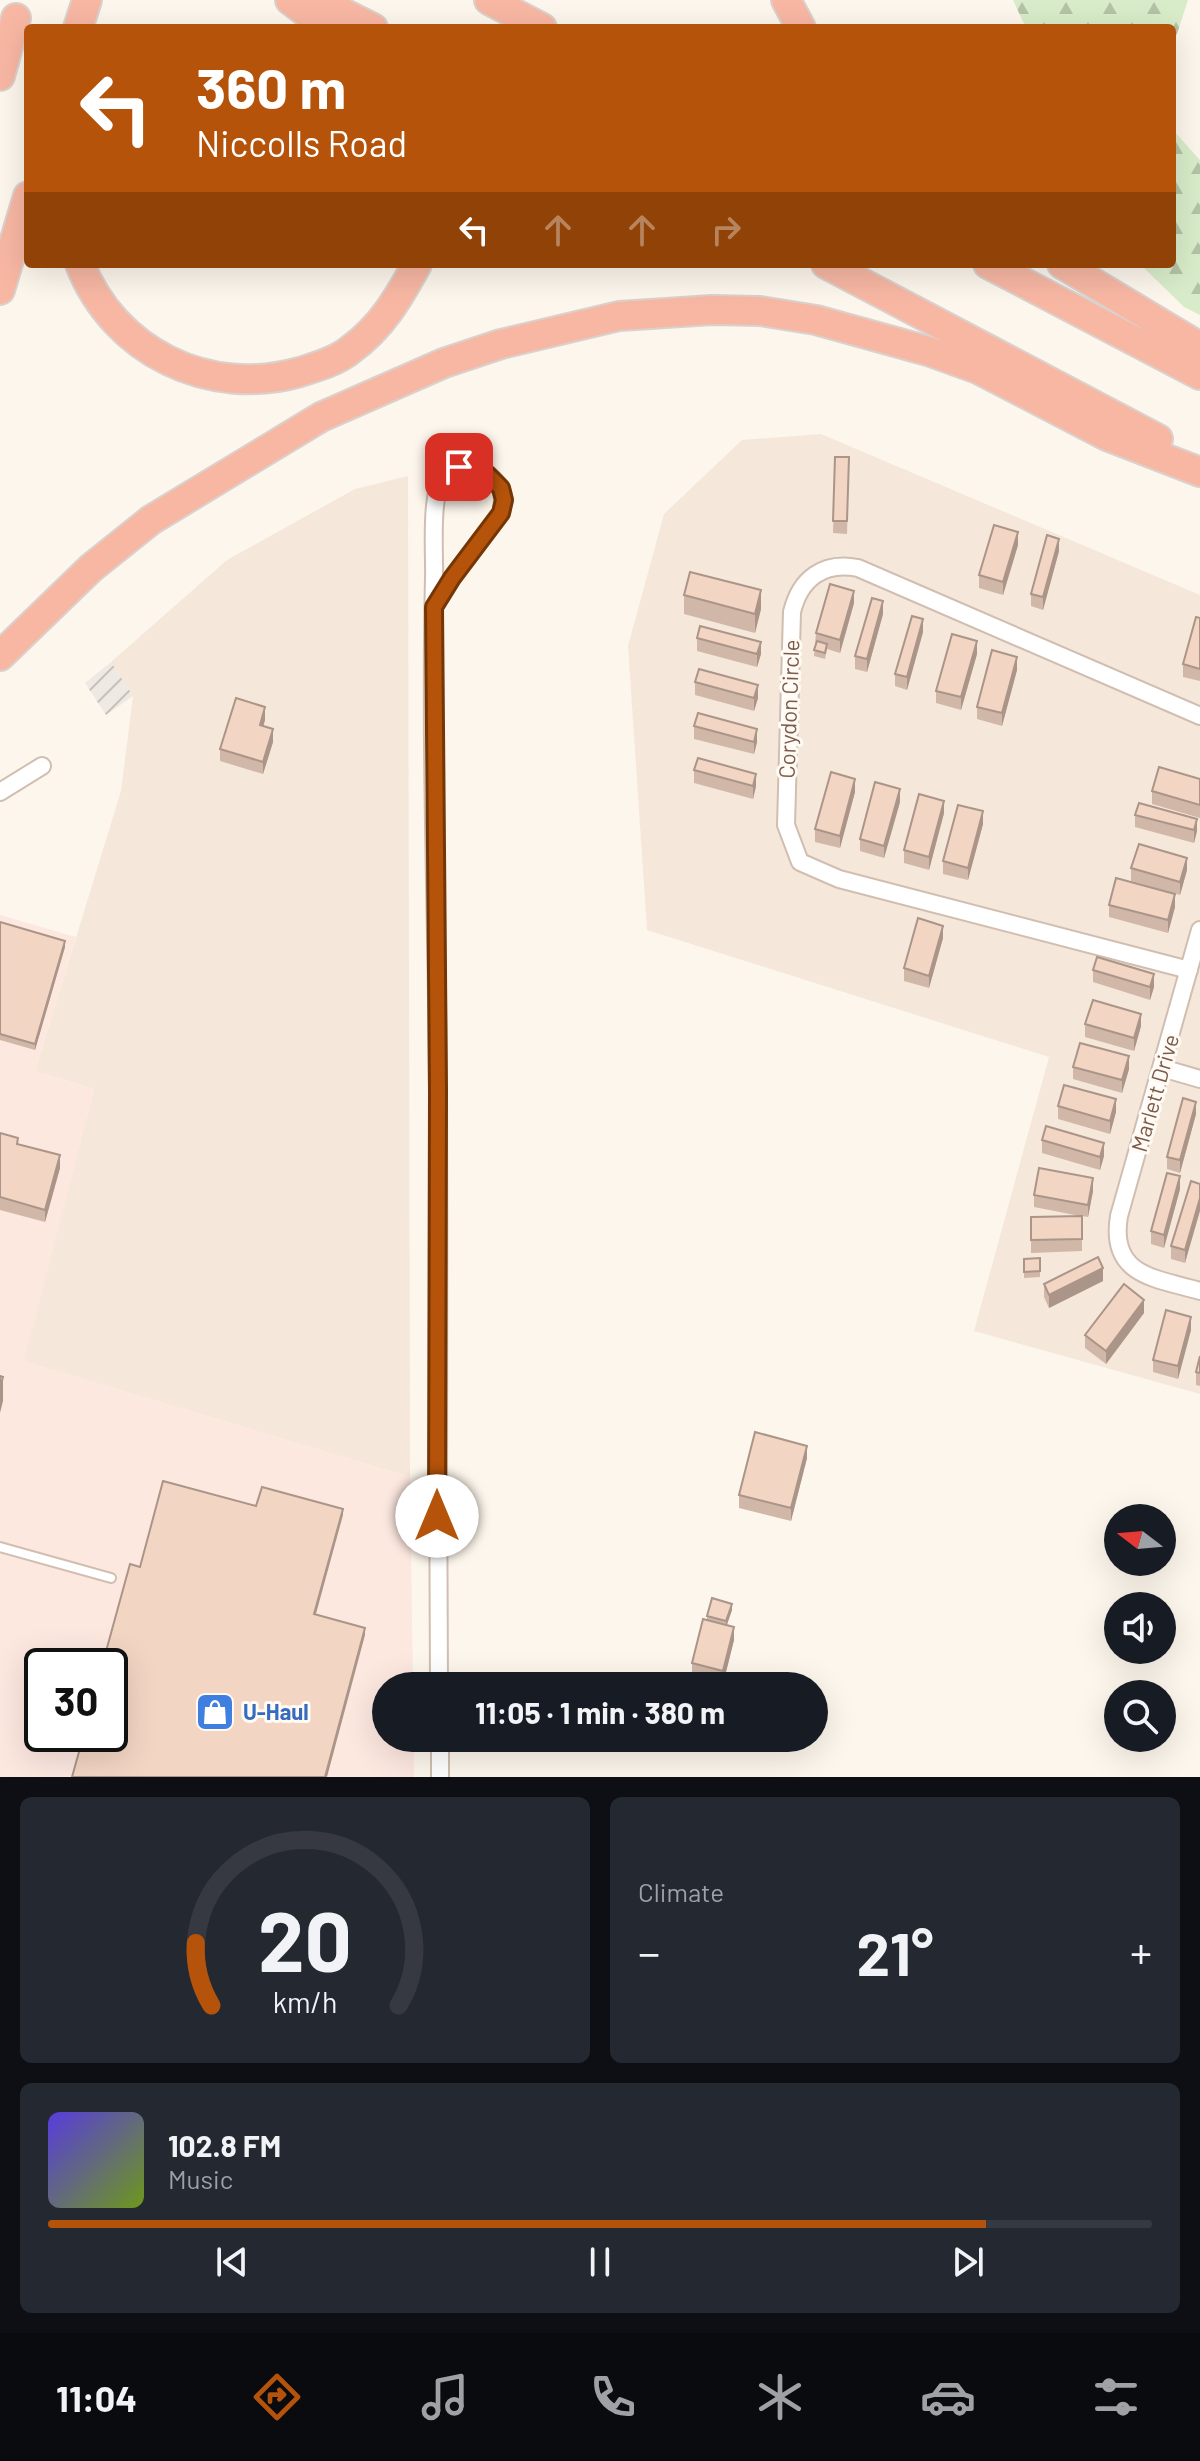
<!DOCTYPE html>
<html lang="en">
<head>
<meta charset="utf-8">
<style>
  :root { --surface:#171b24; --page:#242831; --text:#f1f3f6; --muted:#9ea1a6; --line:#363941; --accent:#b45309 }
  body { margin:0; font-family:Barlow,sans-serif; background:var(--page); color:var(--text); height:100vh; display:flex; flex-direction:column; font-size:30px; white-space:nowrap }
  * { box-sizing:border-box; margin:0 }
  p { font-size:26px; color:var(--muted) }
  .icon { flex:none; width:44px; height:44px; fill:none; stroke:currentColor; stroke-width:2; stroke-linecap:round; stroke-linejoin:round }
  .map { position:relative; height:1777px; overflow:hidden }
  .drawer { display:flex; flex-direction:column; gap:20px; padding:20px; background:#0d0f14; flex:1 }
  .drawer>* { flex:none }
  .hud { position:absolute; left:24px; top:24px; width:1152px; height:244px; border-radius:8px; box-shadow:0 8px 32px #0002; background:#b45309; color:#fff; overflow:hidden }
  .needle { width:52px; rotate:286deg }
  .buttons { position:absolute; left:1104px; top:1504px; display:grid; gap:16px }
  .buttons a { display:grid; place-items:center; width:72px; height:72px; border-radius:50%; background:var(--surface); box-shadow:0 8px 32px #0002; font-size:40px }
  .speed { position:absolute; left:24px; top:1648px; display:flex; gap:16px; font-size:40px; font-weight:700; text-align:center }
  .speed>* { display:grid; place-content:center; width:104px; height:104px; border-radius:50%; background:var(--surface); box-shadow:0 8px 32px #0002; line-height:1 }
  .speed .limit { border:4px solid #111; border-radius:12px; background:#fff; color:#111 }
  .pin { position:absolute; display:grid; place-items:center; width:68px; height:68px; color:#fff; margin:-34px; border-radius:16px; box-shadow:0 4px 12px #0006 }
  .me { position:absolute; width:88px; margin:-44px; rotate:0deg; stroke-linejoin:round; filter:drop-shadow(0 0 6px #0008) }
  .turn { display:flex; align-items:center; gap:28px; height:168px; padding:0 40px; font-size:36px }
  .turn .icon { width:104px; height:104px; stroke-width:2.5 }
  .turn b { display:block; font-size:56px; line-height:68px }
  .lanes { display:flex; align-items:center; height:76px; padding:0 40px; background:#0003; justify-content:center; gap:40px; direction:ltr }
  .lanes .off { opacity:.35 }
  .big { font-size:60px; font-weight:700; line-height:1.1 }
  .drawer .card { flex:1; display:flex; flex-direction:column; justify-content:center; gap:12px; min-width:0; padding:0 28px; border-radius:12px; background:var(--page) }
  .drawer .dial { align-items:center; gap:0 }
  .dial svg { height:208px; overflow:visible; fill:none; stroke:var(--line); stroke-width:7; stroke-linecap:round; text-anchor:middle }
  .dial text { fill:var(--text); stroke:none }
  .song { display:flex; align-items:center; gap:24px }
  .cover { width:96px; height:96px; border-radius:12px; background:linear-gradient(135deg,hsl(250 70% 55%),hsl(80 70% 35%)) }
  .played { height:8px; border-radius:4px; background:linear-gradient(90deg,var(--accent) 85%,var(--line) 85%) }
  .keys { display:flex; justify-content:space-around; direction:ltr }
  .heat { display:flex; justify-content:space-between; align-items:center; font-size:44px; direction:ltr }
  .drawer .tiles { flex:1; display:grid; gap:20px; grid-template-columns:1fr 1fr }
  .card:last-child { grid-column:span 2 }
  .trip { position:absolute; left:372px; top:1672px; width:456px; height:80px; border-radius:40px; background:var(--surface); box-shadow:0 8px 32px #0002; font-weight:700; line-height:80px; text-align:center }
  .tab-bar { display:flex; height:128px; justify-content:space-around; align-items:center; background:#090b0e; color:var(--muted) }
  .tab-bar .icon { width:56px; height:56px }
  .tab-bar .current { color:var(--accent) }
  .tab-bar b { font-size:36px; color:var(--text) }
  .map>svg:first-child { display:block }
  .residential { fill:#f5e8da }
  .commercial { fill:#fde8e0; fill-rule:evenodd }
  .industrial { fill:url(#industrial-furrows) }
  .forest { fill:url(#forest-firs) }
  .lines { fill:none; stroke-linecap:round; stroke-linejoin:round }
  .lane-casing { stroke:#d1beb0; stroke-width:12 }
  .street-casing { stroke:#d1beb0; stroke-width:20 }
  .highway-casing { stroke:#dad1cd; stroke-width:32 }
  .lane { stroke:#fff; stroke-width:8 }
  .street { stroke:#fff; stroke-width:16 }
  .highway { stroke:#f7b7a3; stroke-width:28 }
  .wall { fill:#d1b7a8 }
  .shaded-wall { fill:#aa9588 }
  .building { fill:#f3d5c3; stroke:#aa9588; stroke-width:2 }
  .route-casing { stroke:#753606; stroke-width:20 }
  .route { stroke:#b45309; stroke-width:14 }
  .labels { text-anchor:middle; stroke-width:6; stroke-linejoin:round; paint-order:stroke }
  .street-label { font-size:22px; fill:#7a5c4d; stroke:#fffaf3 }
  .shop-label { font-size:22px; font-weight:bold; fill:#366cbe; stroke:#fffaf3; text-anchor:start }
</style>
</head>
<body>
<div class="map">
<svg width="1200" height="1777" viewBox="0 0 1200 1777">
  <defs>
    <pattern id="industrial-furrows" width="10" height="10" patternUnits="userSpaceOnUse" patternTransform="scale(2)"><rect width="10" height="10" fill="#efe9e4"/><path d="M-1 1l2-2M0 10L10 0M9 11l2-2" fill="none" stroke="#c7c0bb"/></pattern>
    <pattern id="forest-firs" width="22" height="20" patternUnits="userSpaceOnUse" patternTransform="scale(2)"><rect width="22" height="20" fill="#d8ecc9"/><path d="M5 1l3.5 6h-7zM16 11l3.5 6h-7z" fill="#b4c2a5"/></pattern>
  </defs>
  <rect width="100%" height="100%" fill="#fdf6ec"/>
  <g class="residential">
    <polygon points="821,434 1200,595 1200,1394 974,1331 1049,1057 647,930 628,646 664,514 742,440"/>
    <polygon points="408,476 410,1477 23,1361 94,1089 35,1071 121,791 133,696 111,662 227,560 355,489"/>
  </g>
  <path class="commercial" d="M0,915L76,937L35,1071L94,1089L24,1361L410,1477L413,1686H386V1738H414V1777H0ZM42,1666H110V1734H42Z"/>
  <polygon class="industrial" points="111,662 133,696 106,715 85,683"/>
  <g class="forest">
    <polygon points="1013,0 1188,0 1175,40 1172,39 1172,28 1026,28"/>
    <polygon points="1172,129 1200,160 1200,315 1184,307 1140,264 1172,264"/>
  </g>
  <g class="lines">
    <defs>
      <polyline id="lane" points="0,1547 111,1578"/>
      <g id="street">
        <path d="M434,607L452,578L501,513C503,505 505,496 500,488C490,470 461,457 445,475C429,491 435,555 434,578C430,748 437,919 438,1089C439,1288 437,1487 439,1686"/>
        <polyline points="0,792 42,766"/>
        <path d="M1200,930L1119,1216C1109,1276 1155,1278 1200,1291"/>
        <path d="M1189,970L839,879L800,862L786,825L792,612C800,579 823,561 858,568L1200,716"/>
        <polyline points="1162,1068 1200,1079"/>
        <polyline points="440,1738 440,1777"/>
      </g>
      <g id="highway">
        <polyline points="290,0 327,28"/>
        <polyline points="317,0 373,28"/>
        <polyline points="489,0 542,28"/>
        <polyline points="786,0 801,28"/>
        <polyline points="78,28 87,0"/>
        <polyline points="0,76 16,18"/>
        <path d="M80,264C114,352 209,398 300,372C316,367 337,361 350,350C382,327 399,297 417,264"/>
        <polyline points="826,264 1158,439"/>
        <polyline points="988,264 1200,375"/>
        <polyline points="1062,264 1200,347"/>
        <polyline points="0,290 28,196"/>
        <polyline points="0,656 91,568 151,520 321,417 444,363 501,344 619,316 712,310 760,311 816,320 928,351 978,369 1107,436 1200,472"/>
      </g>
    </defs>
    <use href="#lane" class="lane-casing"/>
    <use href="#street" class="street-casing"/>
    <use href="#highway" class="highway-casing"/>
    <use href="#lane" class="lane"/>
    <use href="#street" class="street"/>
    <use href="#highway" class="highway"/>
  </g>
  <g class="wall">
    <polygon points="835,457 849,457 847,534 833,533"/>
    <polygon points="1018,545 1003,595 979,588 979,575"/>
    <polygon points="1059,551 1043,610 1031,606 1031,594"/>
    <polygon points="684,595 761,609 755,633 684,614"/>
    <polygon points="854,603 840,653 827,649 825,659 814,656 816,633"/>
    <polygon points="883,614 867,672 855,669 855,656"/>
    <polygon points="1200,618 1200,681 1183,677 1183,664"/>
    <polygon points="923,632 907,690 895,686 895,674"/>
    <polygon points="697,638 761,654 757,667 697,651"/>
    <polygon points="977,654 961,710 936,703 936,691"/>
    <polygon points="1017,670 1002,726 977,719 977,707"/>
    <polygon points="695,682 758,698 754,711 695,695"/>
    <polygon points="265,720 263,726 273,742 263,774 220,761 220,749"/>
    <polygon points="694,726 757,742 754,754 694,739"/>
    <polygon points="694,770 756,786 753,799 694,783"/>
    <polygon points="1200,779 1200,818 1152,804 1152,791"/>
    <polygon points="855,792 840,848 815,842 815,829"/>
    <polygon points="900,802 884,858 860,851 860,839"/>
    <polygon points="944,813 929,870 904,863 904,850"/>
    <polygon points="1135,815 1197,831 1194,843 1135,827"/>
    <polygon points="983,824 968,880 943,874 943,861"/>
    <polygon points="1131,868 1187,870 1180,895 1131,881"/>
    <polygon points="1109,905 1175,907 1168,933 1109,917"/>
    <polygon points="0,922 65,947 35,1050 0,1040"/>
    <polygon points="943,938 929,988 904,981 904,968"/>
    <polygon points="1093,970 1154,987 1150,1000 1093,982"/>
    <polygon points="1085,1024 1141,1026 1134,1051 1085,1037"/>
    <polygon points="1073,1067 1129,1069 1122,1093 1073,1079"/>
    <polygon points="1058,1106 1116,1112 1110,1134 1058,1119"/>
    <polygon points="1196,1114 1180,1173 1167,1169 1167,1157"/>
    <polygon points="0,1133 60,1168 45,1222 0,1210"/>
    <polygon points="1042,1140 1104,1156 1100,1170 1042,1153"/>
    <polygon points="1191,1181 1185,1263 1171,1259 1171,1246"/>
    <polygon points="1180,1189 1164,1248 1151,1244 1151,1231"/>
    <polygon points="1093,1191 1088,1217 1082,1216 1082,1251 1031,1253 1031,1217 1080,1216 1034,1207 1034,1195"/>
    <polygon points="1040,1258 1040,1277 1024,1278 1024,1259"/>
    <polygon points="1103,1281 1049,1308 1044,1297 1044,1284"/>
    <polygon points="1144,1313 1106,1364 1085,1348 1085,1335"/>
    <polygon points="1191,1330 1178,1379 1153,1372 1153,1360"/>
    <polygon points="1200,1356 1200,1386 1196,1385 1196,1372"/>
    <polygon points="807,1458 791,1521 739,1508 739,1495"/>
    <polygon points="732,1610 727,1625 734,1640 723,1684 692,1676 692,1663 707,1620 707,1616"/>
  </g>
  <g class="shaded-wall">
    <polygon points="1018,532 1018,545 1003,595 1003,582"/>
    <polygon points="1059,539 1059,551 1043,610 1043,597"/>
    <polygon points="761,590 761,609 755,633 755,614"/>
    <polygon points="854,591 854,603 840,653 840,640"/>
    <polygon points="883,601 883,614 867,672 867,659"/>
    <polygon points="923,619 923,632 907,690 907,677"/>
    <polygon points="977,641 977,654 961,710 961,697"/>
    <polygon points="761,642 761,654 757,667 757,654"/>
    <polygon points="1017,657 1017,670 1002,726 1002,713"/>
    <polygon points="758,685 758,698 754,711 754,698"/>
    <polygon points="265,707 265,720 260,738 260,725"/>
    <polygon points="273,729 273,742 263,774 263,762"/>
    <polygon points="757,729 757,742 754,754 754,742"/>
    <polygon points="756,774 756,786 753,799 753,786"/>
    <polygon points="855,779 855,792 840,848 840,836"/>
    <polygon points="900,789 900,802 884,858 884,846"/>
    <polygon points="944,801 944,813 929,870 929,857"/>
    <polygon points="983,811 983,824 968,880 968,868"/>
    <polygon points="1197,819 1197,831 1194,843 1194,830"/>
    <polygon points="1187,858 1187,870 1180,895 1180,882"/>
    <polygon points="1175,894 1175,907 1168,933 1168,920"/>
    <polygon points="943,926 943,938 929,988 929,976"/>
    <polygon points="65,941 65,947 35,1050 35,1044"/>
    <polygon points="1154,974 1154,987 1150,1000 1150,987"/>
    <polygon points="1141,1014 1141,1026 1134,1051 1134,1038"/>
    <polygon points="1129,1056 1129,1069 1122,1093 1122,1080"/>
    <polygon points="1116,1099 1116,1112 1110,1134 1110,1121"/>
    <polygon points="1196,1102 1196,1114 1180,1173 1180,1160"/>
    <polygon points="1104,1143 1104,1156 1100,1170 1100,1157"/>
    <polygon points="60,1155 60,1168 45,1222 45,1210"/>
    <polygon points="1180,1176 1180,1189 1164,1248 1164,1235"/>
    <polygon points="1093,1178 1093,1191 1088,1217 1088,1205"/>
    <polygon points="1200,1198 1200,1211 1185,1263 1185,1250"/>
    <polygon points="1103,1268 1103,1281 1049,1308 1049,1295"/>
    <polygon points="1144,1300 1144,1313 1106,1364 1106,1351"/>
    <polygon points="1191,1317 1191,1330 1178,1379 1178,1366"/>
    <polygon points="3,1377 3,1401 0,1413 0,1388"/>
    <polygon points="807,1446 807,1458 791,1521 791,1508"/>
    <polygon points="343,1509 343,1515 314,1621 314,1614"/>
    <polygon points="732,1604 732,1610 726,1627 726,1621"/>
    <polygon points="734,1627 734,1640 723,1684 723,1671"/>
    <polygon points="365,1628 365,1635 327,1777 325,1777"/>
  </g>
  <g class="building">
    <polygon points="835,457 849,457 847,521 833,521"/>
    <polygon points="994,525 1018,532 1003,582 979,575"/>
    <polygon points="1047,535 1059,539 1043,597 1031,594"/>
    <polygon points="690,572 761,590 755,614 684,595"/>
    <polygon points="830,584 854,591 840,640 816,633"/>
    <polygon points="872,598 883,601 867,659 855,656"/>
    <polygon points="912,616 923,619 907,677 895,674"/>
    <polygon points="1196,617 1200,618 1200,669 1183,664"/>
    <polygon points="700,626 761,642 757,654 697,638"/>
    <polygon points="952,634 977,641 961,697 936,691"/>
    <polygon points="817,641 827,644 825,653 814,650"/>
    <polygon points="992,650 1017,657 1002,713 977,707"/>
    <polygon points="699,669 758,685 754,698 695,682"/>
    <polygon points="236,698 265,707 260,725 273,729 263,762 220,749"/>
    <polygon points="698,713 757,729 754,742 694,726"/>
    <polygon points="698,758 756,774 753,786 694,770"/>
    <polygon points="1159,767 1200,779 1200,805 1152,791"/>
    <polygon points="831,772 855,779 840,836 815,829"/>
    <polygon points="875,782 900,789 884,846 860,839"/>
    <polygon points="919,794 944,801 929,857 904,850"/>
    <polygon points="1139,803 1197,819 1194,830 1135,815"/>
    <polygon points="958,805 983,811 968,868 943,861"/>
    <polygon points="1139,844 1187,858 1180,882 1131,868"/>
    <polygon points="1116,878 1175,894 1168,920 1109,905"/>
    <polygon points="918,918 943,926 929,976 904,968"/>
    <polygon points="0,922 65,941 35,1044 0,1034"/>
    <polygon points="1097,957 1154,974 1150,987 1093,970"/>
    <polygon points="1093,1000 1141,1014 1134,1038 1085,1024"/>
    <polygon points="1080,1043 1129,1056 1122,1080 1073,1067"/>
    <polygon points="1064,1085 1116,1099 1110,1121 1058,1106"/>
    <polygon points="1183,1098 1196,1102 1180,1160 1167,1157"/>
    <polygon points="1046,1126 1104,1143 1100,1157 1042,1140"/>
    <polygon points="0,1133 18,1138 17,1144 60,1155 45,1210 0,1197"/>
    <polygon points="1039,1168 1093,1178 1088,1205 1034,1195"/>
    <polygon points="1167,1173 1180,1176 1164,1235 1151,1231"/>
    <polygon points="1191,1181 1200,1184 1200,1198 1185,1250 1171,1246"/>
    <polygon points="1082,1216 1082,1239 1031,1240 1031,1217"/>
    <polygon points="1098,1257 1103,1268 1049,1295 1044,1284"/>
    <polygon points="1040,1258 1040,1271 1024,1272 1024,1259"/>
    <polygon points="1124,1284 1144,1300 1106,1351 1085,1335"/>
    <polygon points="1166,1310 1191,1317 1178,1366 1153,1360"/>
    <polygon points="1200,1356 1200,1373 1196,1372"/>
    <polygon points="0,1376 3,1377 0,1388"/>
    <polygon points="755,1432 807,1446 791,1508 739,1495"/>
    <polygon points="163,1481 256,1506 262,1487 343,1509 314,1614 365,1628 325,1777 72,1777 84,1734 110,1734 110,1666 102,1666 130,1564 140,1567"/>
    <polygon points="712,1598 732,1604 726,1621 707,1616"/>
    <polygon points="703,1619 734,1627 723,1671 692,1663"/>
  </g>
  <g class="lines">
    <defs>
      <polyline id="route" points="437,1516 438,1092 434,607 452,578 501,513 504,500 501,488 487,474 474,467 459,467"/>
    </defs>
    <use href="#route" class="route-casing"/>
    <use href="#route" class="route"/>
  </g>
  <defs>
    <symbol id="shop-square" viewBox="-11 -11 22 22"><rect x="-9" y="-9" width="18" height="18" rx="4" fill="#3f7fe0" stroke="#fffaf3"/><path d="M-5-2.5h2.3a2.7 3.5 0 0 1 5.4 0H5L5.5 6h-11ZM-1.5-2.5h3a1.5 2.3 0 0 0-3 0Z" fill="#fff"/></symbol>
  </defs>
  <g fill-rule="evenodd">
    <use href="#shop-square" x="193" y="1690" width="44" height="44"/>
  </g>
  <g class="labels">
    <g class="street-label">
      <text transform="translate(789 709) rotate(-88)" y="8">Corydon Circle</text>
      <text transform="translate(1155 1093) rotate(-74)" y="8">Marlett Drive</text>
    </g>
    <g class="shop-label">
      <text x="243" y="1720">U-Haul</text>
    </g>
  </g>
</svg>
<div class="buttons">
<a><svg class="needle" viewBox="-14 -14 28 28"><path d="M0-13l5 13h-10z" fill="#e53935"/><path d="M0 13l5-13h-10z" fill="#9ea1a6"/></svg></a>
<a><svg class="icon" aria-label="sound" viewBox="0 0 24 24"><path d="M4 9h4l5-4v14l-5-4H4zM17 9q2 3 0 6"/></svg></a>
<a><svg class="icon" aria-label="search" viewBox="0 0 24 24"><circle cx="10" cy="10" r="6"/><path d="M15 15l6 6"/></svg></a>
</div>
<div class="speed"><div class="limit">30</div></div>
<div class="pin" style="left:459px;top:467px;background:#d93025"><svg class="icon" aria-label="arrive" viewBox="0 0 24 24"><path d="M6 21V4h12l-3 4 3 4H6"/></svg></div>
<svg class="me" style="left:437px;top:1516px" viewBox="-20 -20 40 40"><circle r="19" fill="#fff"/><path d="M0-13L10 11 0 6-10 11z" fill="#b45309"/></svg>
<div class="trip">11:05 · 1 min · 380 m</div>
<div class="hud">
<div class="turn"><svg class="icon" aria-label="left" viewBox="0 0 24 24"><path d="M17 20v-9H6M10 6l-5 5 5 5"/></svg><div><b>360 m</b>Niccolls Road</div></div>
<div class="lanes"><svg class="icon" aria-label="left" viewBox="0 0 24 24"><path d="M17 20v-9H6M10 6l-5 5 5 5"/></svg><svg class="icon off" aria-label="ahead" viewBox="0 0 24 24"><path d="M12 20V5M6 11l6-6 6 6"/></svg><svg class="icon off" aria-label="ahead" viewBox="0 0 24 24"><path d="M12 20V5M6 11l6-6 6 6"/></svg><svg class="icon off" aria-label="right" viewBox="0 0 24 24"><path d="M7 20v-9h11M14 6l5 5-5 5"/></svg></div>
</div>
</div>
<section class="drawer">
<div class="tiles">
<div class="card dial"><svg viewBox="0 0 100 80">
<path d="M14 69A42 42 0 1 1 86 69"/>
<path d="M14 69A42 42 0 0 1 8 45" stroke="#b45309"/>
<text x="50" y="56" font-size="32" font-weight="700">20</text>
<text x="50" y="72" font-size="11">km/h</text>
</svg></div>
<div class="card"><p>Climate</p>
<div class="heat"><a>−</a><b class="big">21°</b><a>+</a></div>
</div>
<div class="card">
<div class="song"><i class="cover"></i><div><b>102.8 FM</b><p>Music</p></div></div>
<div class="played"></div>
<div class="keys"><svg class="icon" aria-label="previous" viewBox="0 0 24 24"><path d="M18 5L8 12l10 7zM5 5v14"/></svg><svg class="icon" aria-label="pause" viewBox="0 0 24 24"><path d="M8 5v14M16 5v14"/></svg><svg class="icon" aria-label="next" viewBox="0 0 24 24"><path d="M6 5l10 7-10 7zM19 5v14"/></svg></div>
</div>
</div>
</section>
<nav class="tab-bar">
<b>11:04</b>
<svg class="icon current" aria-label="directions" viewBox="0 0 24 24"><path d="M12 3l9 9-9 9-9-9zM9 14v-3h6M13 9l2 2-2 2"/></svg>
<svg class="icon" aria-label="music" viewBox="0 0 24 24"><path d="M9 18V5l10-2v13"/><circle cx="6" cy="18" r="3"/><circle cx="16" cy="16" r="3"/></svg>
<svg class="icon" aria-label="phone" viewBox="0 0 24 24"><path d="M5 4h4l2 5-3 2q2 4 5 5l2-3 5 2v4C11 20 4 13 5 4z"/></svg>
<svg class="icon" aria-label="climate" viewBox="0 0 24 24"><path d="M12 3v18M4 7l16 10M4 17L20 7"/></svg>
<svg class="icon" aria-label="car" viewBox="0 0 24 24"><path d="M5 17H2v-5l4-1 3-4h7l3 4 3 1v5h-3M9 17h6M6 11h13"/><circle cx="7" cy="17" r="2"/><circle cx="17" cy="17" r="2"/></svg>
<svg class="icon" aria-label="filters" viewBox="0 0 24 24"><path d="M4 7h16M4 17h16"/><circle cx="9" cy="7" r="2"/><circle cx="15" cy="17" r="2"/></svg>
</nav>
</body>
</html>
